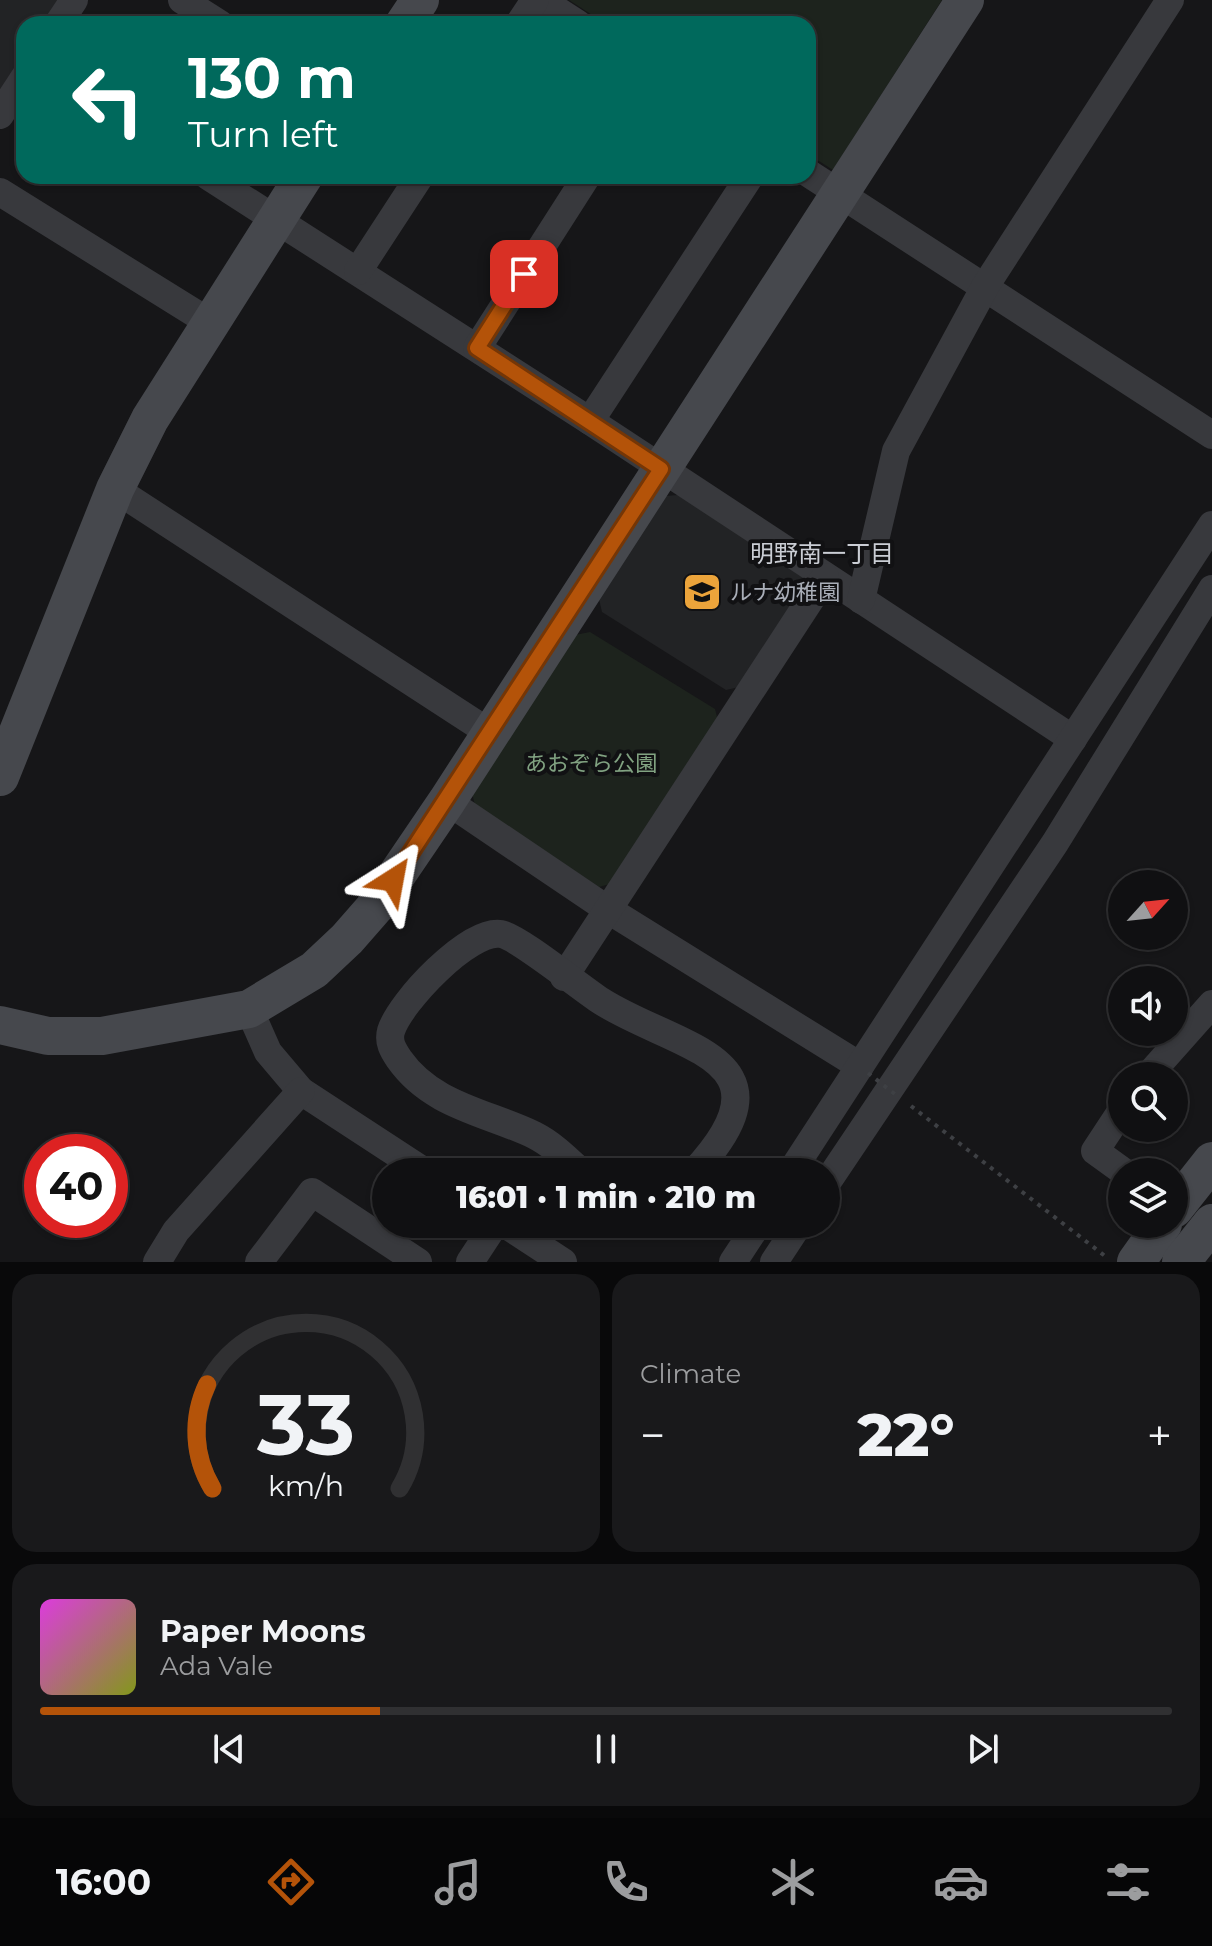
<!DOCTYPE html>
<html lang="en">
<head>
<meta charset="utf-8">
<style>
  :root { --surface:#101012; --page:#19191b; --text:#f1f3f6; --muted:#9c9d9f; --line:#303032; --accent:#b45309 }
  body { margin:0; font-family:Montserrat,"Noto Sans JP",sans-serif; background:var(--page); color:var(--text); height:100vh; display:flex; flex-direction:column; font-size:30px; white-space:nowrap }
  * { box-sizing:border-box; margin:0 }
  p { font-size:26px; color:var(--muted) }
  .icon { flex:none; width:44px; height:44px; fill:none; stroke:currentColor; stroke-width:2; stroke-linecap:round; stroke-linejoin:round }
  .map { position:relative; height:1262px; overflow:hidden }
  .side { display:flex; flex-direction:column; gap:12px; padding:12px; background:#09090a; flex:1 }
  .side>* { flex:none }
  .top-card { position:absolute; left:16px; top:16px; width:800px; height:168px; border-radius:24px; box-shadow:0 2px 6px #0004,0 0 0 2px var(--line); background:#00695c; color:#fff; overflow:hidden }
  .needle { width:52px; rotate:63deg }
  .controls { position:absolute; left:1108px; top:870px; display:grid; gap:16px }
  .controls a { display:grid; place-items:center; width:80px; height:80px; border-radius:50%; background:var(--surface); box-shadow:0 2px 6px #0004,0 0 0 2px var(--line); font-size:40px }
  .speed { position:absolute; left:24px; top:1134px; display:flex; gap:16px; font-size:40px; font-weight:700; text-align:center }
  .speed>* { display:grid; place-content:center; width:104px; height:104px; border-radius:50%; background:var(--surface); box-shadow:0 2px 6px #0004,0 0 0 2px var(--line); line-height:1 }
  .speed .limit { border:12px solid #d22; background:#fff; color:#111 }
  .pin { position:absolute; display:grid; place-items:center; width:68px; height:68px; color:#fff; margin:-34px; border-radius:16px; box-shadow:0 4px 12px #0006 }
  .me { position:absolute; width:88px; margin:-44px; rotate:34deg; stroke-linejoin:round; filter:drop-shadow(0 0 6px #0008) }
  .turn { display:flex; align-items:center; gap:28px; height:168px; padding:0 40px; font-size:36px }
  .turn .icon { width:104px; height:104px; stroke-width:2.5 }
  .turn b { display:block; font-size:56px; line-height:68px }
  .big { font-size:60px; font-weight:800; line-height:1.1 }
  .side .widget { flex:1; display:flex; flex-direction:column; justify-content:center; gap:12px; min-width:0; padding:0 28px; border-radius:24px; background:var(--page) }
  .side .dial { align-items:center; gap:0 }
  .dial svg { height:208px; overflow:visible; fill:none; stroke:var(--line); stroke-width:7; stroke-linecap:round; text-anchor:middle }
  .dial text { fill:var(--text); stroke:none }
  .song { display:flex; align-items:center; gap:24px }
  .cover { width:96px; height:96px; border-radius:12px; background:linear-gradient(135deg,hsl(300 70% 55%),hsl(70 70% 35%)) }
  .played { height:8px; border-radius:4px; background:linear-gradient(90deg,var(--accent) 30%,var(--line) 30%) }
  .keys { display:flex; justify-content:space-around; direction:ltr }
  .heat { display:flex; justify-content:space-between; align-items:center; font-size:44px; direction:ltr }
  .side .tiles { flex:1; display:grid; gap:12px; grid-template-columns:1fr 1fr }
  .widget:last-child { grid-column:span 2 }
  .trip { position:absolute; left:372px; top:1158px; width:468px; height:80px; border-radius:40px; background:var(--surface); box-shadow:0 2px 6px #0004,0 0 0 2px var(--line); font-weight:800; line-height:80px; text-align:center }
  .menu { display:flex; height:128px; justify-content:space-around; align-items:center; background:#060607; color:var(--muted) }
  .menu .icon { width:56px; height:56px }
  .menu .active { color:var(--accent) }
  .menu b { font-size:36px; color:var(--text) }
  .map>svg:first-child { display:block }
  .built { fill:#222325 }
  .green { fill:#1d231d }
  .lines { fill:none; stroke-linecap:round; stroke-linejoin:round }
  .path { stroke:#3e4044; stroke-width:4; stroke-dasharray:4 6; stroke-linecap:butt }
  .street { stroke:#38393d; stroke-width:28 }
  .secondary { stroke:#46484d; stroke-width:38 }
  .path-bridge { stroke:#3e4044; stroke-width:4; stroke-dasharray:4 6; stroke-linecap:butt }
  .route-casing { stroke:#753606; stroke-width:20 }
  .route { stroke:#b45309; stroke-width:14 }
  .labels { text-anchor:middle; stroke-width:8; stroke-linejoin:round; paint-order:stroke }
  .poi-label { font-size:22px; fill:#a9aeb8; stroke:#111113; text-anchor:start }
  .park-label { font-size:22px; fill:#81a281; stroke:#111113 }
  .neighbourhood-label { font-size:24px; fill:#cacdd4; stroke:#111113 }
</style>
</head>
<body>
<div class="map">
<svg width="1212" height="1262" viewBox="0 0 1212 1262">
  <rect width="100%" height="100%" fill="#161618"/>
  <g class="built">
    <polygon points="0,0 59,0 44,24 24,24 24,55 0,93"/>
    <polygon points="678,495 802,573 806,585 739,687 726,690 602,612 599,599 666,496"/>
  </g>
  <g class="green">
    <polygon points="569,0 942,0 833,170 808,154 808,24 606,24"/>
    <polygon points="590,632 715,709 718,721 613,883 599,887 475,805 472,793 575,635"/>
  </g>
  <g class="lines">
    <polyline class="path" points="911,1106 1105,1256"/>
    <g class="street">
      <polyline points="182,0 220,24"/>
      <polyline points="541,0 578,24"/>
      <polyline points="58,24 74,0"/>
      <polyline points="519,24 535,0"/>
      <polyline points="0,115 24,78"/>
      <polyline points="808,173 1212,435"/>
      <polyline points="208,176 590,421 1073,739"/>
      <polyline points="0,192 209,322"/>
      <polyline points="358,271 420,176"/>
      <polyline points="477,348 587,176"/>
      <polyline points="590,421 750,176"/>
      <polyline points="115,489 490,733"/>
      <polyline points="861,600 896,451 986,285 1170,0"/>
      <polyline points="447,801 607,909 860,1066"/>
      <polyline points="564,977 825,577"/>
      <polyline points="249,1009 268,1052 301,1091 425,1172"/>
      <polyline points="1148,1076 1212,1004"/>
      <polyline points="1122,1110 1095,1151 1124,1172"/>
      <path d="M581,1172C566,1158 552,1144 534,1135C486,1112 432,1106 399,1059C393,1050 388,1042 391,1031C400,1002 469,929 501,934C518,937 581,988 601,1001C676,1049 801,1057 694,1172"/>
      <polyline points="791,1172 1212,525"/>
      <polyline points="826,1184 1055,843 1212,589"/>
      <polyline points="505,1224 563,1262"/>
      <polyline points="157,1262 176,1231 301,1091"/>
      <polyline points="259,1262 312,1192 418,1262"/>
      <polyline points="470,1262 495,1224"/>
      <polyline points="733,1262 758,1224"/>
      <polyline points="774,1262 799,1224"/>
    </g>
    <g class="secondary">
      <polyline points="404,24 420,0"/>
      <polyline points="0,777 115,489 150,419 304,176"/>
      <polyline points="0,1025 48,1036 102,1036 249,1009 314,970 347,939 375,907 447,801 965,0"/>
      <polyline points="1174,1209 1212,1161"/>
      <polyline points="1136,1262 1163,1224"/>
      <polyline points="1181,1262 1212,1223"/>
    </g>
    <polyline class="path-bridge" points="868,1073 896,1095"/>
  </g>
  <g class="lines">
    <defs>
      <polyline id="route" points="393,880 661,469 477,348 524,274"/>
    </defs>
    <use href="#route" class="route-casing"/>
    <use href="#route" class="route"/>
  </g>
  <defs>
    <symbol id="school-square" viewBox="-11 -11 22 22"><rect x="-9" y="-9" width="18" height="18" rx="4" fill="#eca43b" stroke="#111113"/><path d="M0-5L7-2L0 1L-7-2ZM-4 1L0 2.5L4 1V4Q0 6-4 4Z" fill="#111"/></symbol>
  </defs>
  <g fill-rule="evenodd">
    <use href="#school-square" x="680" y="570" width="44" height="44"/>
  </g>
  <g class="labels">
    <g class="poi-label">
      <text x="730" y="600">ルナ幼稚園</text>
    </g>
    <g class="park-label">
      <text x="591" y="771">あおぞら公園</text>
    </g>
    <g class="neighbourhood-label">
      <text x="822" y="562">明野南一丁目</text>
    </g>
  </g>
</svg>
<div class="controls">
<a><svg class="needle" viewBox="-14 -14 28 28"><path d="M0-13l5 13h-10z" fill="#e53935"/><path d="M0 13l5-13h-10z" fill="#9c9d9f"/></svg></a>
<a><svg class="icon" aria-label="sound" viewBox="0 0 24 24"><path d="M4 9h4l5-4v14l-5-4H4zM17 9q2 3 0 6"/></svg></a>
<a><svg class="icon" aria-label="search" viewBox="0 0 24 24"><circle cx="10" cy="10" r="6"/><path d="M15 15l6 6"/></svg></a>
<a><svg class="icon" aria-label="layers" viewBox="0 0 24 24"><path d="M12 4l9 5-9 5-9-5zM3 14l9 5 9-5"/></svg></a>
</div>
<div class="speed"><div class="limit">40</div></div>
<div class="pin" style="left:524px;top:274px;background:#d93025"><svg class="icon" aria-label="arrive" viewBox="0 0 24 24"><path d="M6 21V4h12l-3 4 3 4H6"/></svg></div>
<svg class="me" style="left:393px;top:880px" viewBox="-20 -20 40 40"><path d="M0-17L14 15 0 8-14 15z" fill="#b45309" stroke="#fff" stroke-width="4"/></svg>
<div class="trip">16:01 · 1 min · 210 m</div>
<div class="top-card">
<div class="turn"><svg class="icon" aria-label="left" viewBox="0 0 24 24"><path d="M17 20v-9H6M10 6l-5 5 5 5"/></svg><div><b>130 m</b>Turn left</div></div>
</div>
</div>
<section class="side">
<div class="tiles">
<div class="widget dial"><svg viewBox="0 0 100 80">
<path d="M14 69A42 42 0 1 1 86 69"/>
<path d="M14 69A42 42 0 0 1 12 29" stroke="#b45309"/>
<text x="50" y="56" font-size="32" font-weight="700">33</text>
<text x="50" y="72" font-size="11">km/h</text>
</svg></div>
<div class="widget"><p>Climate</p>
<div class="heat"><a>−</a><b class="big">22°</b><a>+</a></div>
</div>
<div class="widget">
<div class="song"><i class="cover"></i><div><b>Paper Moons</b><p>Ada Vale</p></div></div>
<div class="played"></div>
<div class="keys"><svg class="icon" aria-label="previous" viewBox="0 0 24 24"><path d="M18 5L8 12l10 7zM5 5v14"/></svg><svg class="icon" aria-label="pause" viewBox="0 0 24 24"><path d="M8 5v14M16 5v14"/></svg><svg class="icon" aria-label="next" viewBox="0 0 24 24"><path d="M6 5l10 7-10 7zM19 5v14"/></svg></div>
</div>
</div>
</section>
<nav class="menu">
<b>16:00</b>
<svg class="icon active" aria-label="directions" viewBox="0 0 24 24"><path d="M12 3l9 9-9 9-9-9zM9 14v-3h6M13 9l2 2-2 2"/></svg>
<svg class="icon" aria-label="music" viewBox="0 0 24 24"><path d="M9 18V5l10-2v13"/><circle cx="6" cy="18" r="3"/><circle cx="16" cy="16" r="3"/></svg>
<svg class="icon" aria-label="phone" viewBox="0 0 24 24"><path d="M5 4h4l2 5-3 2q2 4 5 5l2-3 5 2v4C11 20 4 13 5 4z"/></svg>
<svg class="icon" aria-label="climate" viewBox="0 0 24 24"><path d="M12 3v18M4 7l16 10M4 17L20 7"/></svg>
<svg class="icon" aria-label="car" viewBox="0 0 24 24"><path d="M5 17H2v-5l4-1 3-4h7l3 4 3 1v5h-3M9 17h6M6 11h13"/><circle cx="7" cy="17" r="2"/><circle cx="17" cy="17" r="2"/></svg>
<svg class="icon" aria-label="filters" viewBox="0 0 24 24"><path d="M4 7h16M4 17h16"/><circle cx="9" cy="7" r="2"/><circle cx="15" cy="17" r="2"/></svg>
</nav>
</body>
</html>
